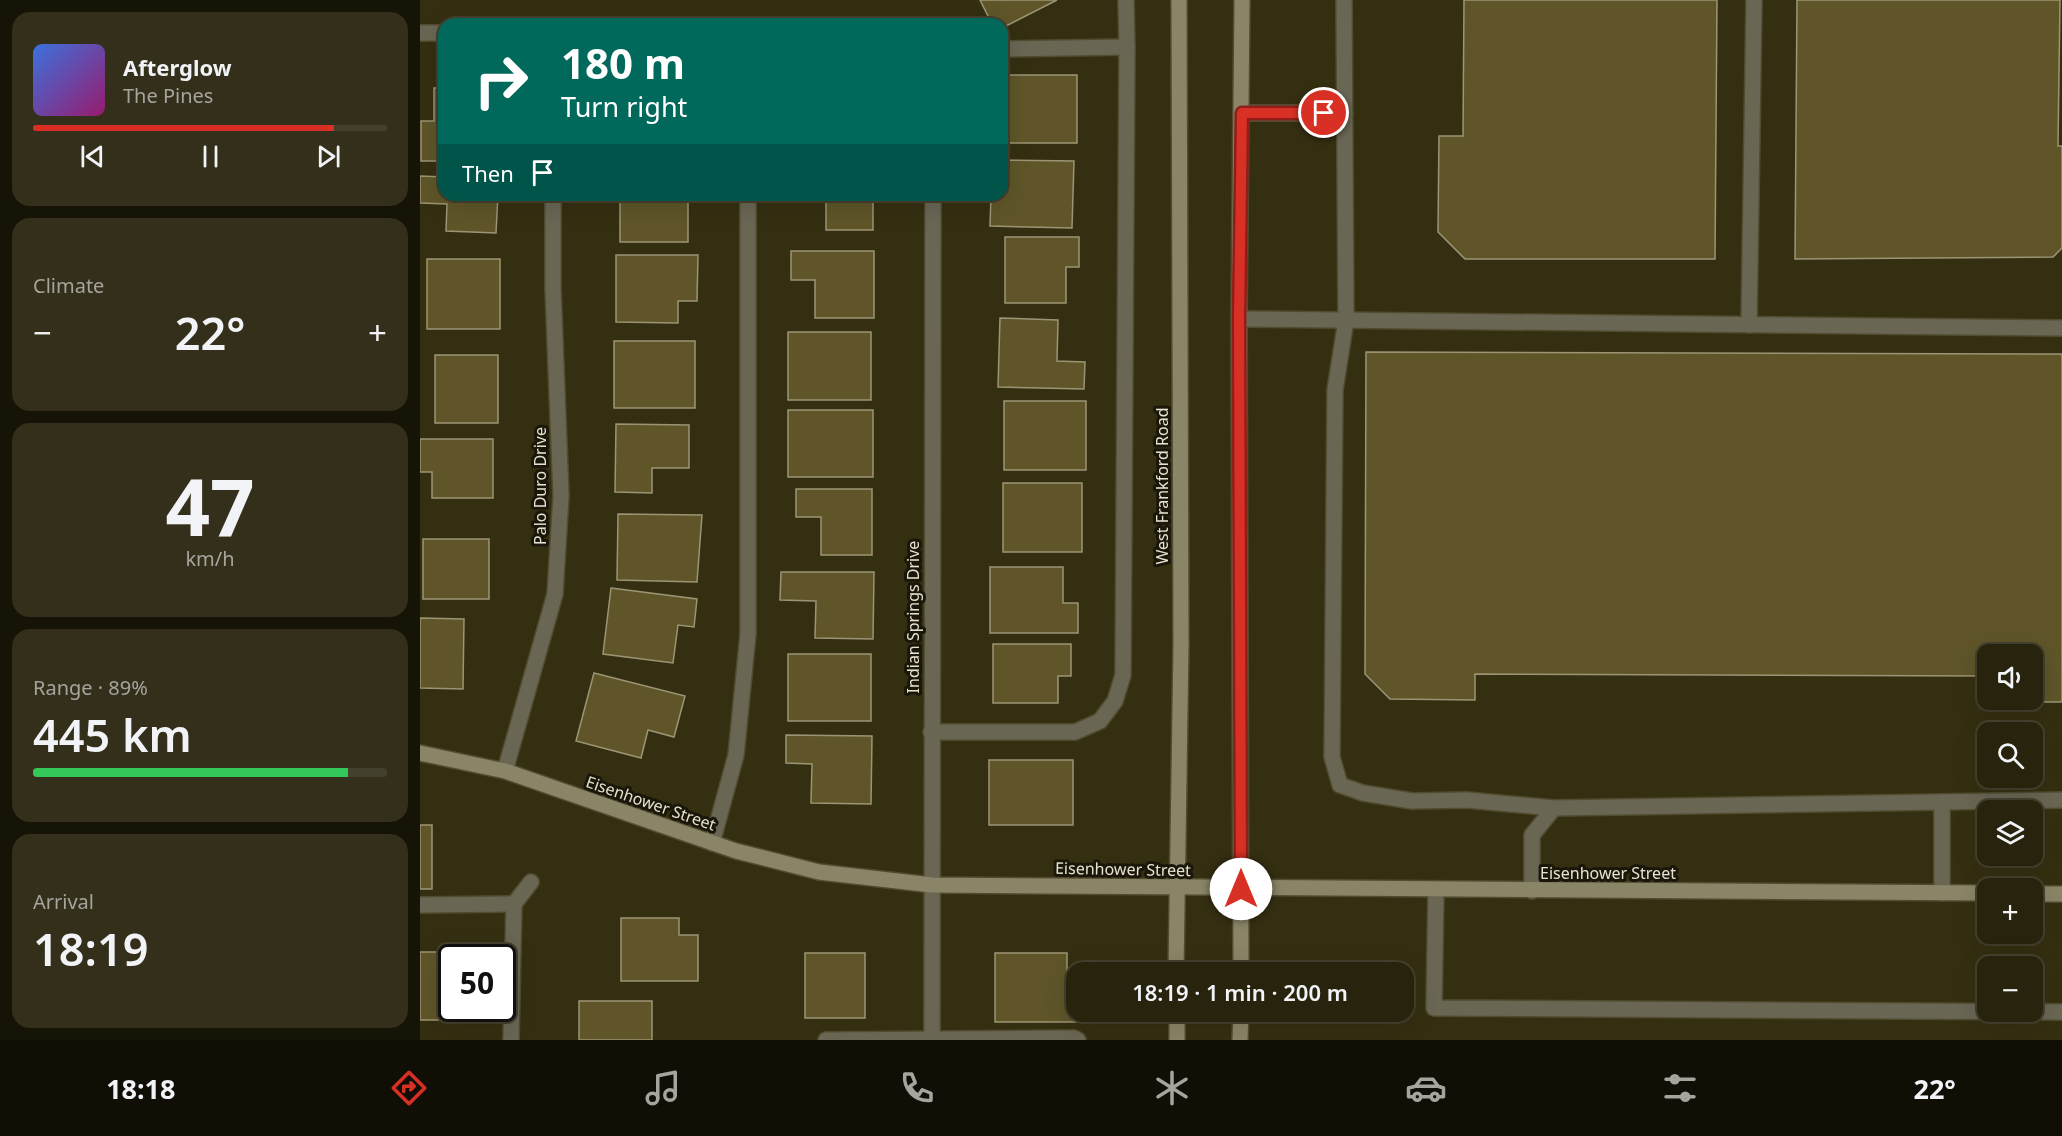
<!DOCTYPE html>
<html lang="en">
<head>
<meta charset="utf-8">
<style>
  :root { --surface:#28230d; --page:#342f1b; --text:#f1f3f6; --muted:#a5a49d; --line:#44402e; --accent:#d93025 }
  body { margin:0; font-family:"Noto Sans",sans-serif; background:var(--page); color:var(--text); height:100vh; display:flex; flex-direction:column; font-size:22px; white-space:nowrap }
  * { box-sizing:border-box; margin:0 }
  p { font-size:20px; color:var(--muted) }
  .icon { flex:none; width:33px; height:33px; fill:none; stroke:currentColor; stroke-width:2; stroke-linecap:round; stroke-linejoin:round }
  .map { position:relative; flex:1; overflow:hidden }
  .drawer { display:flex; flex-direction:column; gap:12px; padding:12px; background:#161307; width:420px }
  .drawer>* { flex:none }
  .top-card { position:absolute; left:18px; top:18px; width:570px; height:183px; border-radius:18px; box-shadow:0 6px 24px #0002,0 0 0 2px var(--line); background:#00695c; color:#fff; overflow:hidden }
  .tools { position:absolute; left:1557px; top:644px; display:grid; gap:12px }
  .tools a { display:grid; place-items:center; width:66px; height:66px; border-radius:12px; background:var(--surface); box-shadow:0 6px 24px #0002,0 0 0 2px var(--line); font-size:30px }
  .speed { position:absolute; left:18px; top:944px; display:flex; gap:12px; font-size:30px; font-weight:700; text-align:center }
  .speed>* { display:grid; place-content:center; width:78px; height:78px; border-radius:50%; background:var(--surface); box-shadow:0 6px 24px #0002,0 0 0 2px var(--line); line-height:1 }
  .speed .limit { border:3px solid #111; border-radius:9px; background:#fff; color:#111 }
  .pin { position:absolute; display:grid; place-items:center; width:51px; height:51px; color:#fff; margin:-26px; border:3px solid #fff; border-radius:50%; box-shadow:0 2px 6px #0007 }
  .me { position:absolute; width:66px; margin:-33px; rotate:0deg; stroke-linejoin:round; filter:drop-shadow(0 0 4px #0008) }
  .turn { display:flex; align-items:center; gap:21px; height:126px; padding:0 24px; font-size:27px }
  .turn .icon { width:78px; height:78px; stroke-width:2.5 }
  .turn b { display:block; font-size:42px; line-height:51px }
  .then { display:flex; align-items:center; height:57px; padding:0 24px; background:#0003; gap:12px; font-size:22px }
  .big { font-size:45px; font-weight:600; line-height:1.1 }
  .drawer .tile { flex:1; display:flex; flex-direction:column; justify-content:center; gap:9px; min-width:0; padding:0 21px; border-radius:18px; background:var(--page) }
  .drawer .dial { align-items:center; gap:0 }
  .dial b { font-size:78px; line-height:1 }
  .song { display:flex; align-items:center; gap:18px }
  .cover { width:72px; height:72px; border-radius:9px; background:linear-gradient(135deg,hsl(220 70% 55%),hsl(320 70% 35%)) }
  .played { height:6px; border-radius:3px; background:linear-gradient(90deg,var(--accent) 85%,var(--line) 85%) }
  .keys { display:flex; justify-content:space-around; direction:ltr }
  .heat { display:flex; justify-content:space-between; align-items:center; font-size:33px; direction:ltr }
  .charge { height:9px; border-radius:4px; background:linear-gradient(90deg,#34c759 89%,var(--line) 0) }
  .trip { position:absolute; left:646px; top:962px; width:348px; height:60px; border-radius:18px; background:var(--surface); box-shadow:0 6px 24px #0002,0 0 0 2px var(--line); font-weight:600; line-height:60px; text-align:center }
  .tabs { display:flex; height:96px; justify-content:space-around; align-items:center; background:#100e05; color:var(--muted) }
  .tabs .icon { width:42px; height:42px }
  .tabs .current { color:var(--accent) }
  .tabs b { font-size:27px; color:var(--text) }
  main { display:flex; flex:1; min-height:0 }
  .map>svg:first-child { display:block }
  .building { fill:#5f5529; stroke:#9c9575; stroke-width:1.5 }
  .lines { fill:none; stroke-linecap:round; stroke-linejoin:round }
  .lane-casing { stroke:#514c30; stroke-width:18 }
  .street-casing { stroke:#514c30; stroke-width:18 }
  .secondary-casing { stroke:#514c30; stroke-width:18 }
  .lane { stroke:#6a6654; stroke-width:15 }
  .street { stroke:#6a6654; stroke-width:15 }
  .secondary { stroke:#8b8567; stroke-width:15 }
  .route-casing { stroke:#8d1f18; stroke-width:15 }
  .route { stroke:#d93025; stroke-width:10 }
  .labels { text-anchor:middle; stroke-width:6; stroke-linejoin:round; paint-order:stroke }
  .street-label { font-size:16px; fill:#e5e2d0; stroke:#1a170a }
</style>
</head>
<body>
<main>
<section class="drawer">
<div class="tile">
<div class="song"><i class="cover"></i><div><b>Afterglow</b><p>The Pines</p></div></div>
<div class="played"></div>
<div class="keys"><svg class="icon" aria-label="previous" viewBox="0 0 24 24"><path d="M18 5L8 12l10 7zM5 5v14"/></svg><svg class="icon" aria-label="pause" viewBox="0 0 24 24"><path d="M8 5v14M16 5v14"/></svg><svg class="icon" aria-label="next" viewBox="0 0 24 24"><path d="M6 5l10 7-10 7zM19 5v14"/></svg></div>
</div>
<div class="tile"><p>Climate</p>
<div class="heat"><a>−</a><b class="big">22°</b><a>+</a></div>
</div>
<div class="tile dial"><b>47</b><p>km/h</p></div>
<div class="tile"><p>Range · 89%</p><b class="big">445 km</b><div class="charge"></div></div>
<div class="tile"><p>Arrival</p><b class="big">18:19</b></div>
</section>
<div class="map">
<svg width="1642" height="1040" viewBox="0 0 1642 1040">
  <rect width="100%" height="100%" fill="#352f11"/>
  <g class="building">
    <polygon points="560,0 637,0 582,28 582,24 572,24"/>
    <polygon points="1044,0 1297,0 1295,259 1045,259 1018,232 1019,136 1043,136"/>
    <polygon points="1377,0 1640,0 1638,146 1642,146 1642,248 1633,257 1375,259"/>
    <rect x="582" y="75" width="75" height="68"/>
    <polygon points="14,88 24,88 24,161 1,161 1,121 14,121"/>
    <polygon points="582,160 654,161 652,228 570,226 571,195 582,195"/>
    <polygon points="0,176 24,177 24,195 78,195 76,233 26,231 27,204 0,203"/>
    <rect x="200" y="195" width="68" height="47"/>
    <polygon points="377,195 453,195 453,230 406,230 406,200 377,200"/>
    <polygon points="585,237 659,237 659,267 646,267 646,303 585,303"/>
    <polygon points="371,251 454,251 454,318 395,318 395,280 371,280"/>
    <polygon points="196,255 278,255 277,301 258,301 258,323 196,322"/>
    <rect x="7" y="259" width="73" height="70"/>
    <polygon points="580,318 638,320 637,361 665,362 664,389 578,387"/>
    <rect x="368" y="332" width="83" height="68"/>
    <rect x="194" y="341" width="81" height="67"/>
    <polygon points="946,352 1642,354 1642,702 1597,702 1598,699 1612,699 1612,654 1568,654 1568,676 1055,674 1055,700 970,699 945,674"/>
    <rect x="15" y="355" width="63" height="68"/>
    <rect x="584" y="401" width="82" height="69"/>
    <rect x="368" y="410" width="85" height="67"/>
    <polygon points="196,424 269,425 269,468 232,468 232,493 195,492"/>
    <polygon points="0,439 73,439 73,498 12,498 12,472 0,472"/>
    <rect x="583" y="483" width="79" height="69"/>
    <polygon points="376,489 452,489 452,555 401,555 401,517 376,517"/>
    <polygon points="198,514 282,515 277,582 197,580"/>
    <rect x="3" y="539" width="66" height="60"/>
    <polygon points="570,567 643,567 643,603 658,603 658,633 570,633"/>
    <polygon points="361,572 454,572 453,639 395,638 396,601 360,600"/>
    <polygon points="191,588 277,599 274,627 258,625 253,663 183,654"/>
    <polygon points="0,618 44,619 43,689 0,688"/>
    <polygon points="573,644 651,644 651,676 638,676 638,703 573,703"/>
    <rect x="368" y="654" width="83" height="67"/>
    <polygon points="174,673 265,696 254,737 228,730 221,758 156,741"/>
    <polygon points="366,735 452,736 451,804 391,803 392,764 366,763"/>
    <rect x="569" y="760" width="84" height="65"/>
    <rect x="0" y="825" width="12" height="64"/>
    <polygon points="201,918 259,918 259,935 278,935 278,981 201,981"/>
    <rect x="0" y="952" width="27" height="68"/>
    <rect x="385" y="953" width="60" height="65"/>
    <polygon points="575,953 647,953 647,990 657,990 657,1011 663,1011 663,1022 575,1022"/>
    <rect x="159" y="1001" width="73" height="39"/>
  </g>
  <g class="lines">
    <defs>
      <g id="lane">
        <polyline points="924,0 926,320 915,390 912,757 920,785 943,793 992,801 1047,800 1134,808"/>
        <polyline points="582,49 707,47 706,0"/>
        <polyline points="822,113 925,113"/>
        <polyline points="819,319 1642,328"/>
        <polyline points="1329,325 1334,0"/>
        <polyline points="511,732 655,732 680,721 695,701 703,675 707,47"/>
        <polyline points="1522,802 1522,893"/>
        <polyline points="292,843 316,755 328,634 328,195"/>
        <polyline points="1016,890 1014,1008 1642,1012"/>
        <polyline points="1112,891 1112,835 1134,808 1642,800"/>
        <polyline points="0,905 94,904"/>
        <polyline points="406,1040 654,1038 658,1040"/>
      </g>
      <g id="street">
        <polyline points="0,33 24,33"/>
        <polyline points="85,771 135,594 141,496 133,289 133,195"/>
        <polyline points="91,1040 94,904 111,882"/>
        <polyline points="512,1040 513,195"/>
      </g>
      <g id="secondary">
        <polyline points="0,753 85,771 316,851 399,872 512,885 1568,893"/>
        <polyline points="1612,894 1642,894"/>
        <polyline points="756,972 761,645 759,0"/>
        <polyline points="821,972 819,319 822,0"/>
        <polyline points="757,1011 757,1040"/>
        <polyline points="820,1040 821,1011"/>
      </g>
    </defs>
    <use href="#lane" class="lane-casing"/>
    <use href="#street" class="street-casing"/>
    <use href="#secondary" class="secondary-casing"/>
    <use href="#lane" class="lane"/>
    <use href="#street" class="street"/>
    <use href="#secondary" class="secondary"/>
  </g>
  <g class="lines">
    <defs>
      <polyline id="route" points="821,889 819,319 822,113 904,113"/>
    </defs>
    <use href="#route" class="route-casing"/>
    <use href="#route" class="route"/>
  </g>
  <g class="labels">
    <g class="street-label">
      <text transform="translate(120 486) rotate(-90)" y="6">Palo Duro Drive</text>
      <text transform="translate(742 486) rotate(-90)" y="6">West Frankford Road</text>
      <text transform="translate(493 617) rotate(-90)" y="6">Indian Springs Drive</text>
      <text transform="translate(231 803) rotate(19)" y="6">Eisenhower Street</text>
      <text transform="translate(703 869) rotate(1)" y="6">Eisenhower Street</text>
      <text x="1188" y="879">Eisenhower Street</text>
    </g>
  </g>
</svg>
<div class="tools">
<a><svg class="icon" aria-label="sound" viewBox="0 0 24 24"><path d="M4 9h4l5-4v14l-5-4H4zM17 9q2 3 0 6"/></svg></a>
<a><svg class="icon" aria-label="search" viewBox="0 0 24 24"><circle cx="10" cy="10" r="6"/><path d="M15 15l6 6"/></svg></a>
<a><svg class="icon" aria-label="layers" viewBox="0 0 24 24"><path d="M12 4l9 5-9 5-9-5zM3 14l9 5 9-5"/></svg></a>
<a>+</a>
<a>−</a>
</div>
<div class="speed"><div class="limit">50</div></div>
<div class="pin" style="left:904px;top:113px;background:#d93025"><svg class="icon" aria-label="arrive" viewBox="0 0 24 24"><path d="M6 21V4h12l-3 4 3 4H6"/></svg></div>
<svg class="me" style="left:821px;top:889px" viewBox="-20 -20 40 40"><circle r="19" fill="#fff"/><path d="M0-13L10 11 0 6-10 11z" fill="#d93025"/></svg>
<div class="trip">18:19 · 1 min · 200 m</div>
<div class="top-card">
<div class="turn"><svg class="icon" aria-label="right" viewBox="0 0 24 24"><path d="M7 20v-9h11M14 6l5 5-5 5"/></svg><div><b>180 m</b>Turn right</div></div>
<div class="then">Then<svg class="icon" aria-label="arrive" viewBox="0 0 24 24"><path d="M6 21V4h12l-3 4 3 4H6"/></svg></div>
</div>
</div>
</main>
<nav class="tabs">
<b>18:18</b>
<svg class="icon current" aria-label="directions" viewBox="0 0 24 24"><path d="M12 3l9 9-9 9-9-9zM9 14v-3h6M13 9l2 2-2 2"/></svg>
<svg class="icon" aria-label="music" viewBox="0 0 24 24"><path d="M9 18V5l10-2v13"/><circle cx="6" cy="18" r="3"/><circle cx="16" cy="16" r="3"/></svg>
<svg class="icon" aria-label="phone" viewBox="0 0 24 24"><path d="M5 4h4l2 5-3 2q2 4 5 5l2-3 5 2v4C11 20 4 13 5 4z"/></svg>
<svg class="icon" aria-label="climate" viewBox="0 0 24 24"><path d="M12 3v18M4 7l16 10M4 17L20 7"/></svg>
<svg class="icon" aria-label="car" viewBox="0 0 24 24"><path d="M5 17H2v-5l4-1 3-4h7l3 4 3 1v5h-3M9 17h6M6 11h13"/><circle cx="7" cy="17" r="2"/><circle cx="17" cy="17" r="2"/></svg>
<svg class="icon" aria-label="filters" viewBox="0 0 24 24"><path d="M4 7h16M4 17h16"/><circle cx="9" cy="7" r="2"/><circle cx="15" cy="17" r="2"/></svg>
<b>22°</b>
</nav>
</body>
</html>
